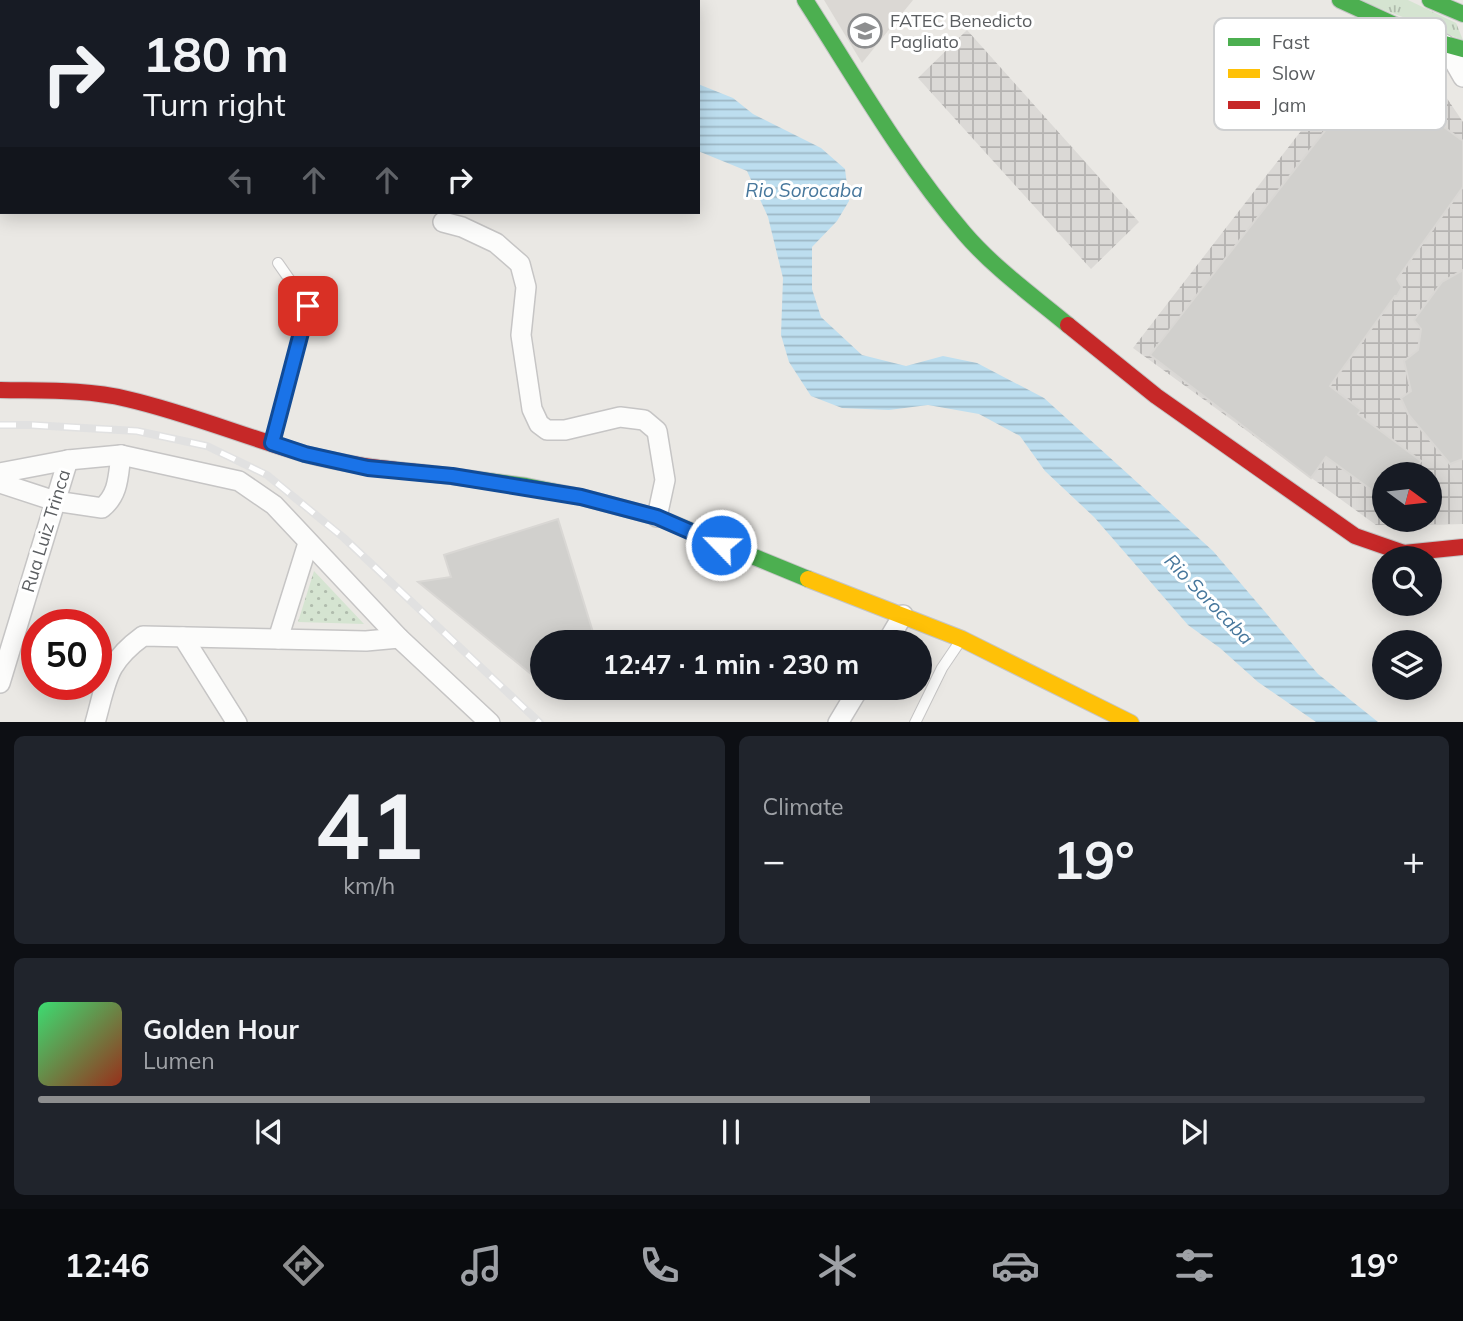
<!DOCTYPE html>
<html lang="en">
<head>
<meta charset="utf-8">
<style>
  :root { --surface:#171b24; --page:#20242c; --text:#f1f3f6; --muted:#9ea1a6; --line:#363941; --accent:#8d8e8f }
  body { margin:0; font-family:Mulish,sans-serif; background:var(--page); color:var(--text); height:100vh; display:flex; flex-direction:column; font-size:26px; white-space:nowrap }
  * { box-sizing:border-box; margin:0 }
  p { font-size:23px; color:var(--muted) }
  .icon { flex:none; width:38px; height:38px; fill:none; stroke:currentColor; stroke-width:2; stroke-linecap:round; stroke-linejoin:round }
  .map { position:relative; height:722px; overflow:hidden }
  .sheet { display:flex; flex-direction:column; gap:14px; padding:14px; background:#0d0f14; flex:1 }
  .sheet>* { flex:none }
  .hud { position:absolute; left:0px; top:0px; width:700px; height:214px; box-shadow:0 4px 18px #0003; background:#171b24; color:var(--text); overflow:hidden }
  .needle { width:46px; rotate:105deg }
  .fabs { position:absolute; left:1372px; top:462px; display:grid; gap:14px }
  .fabs a { display:grid; place-items:center; width:70px; height:70px; border-radius:50%; background:var(--surface); box-shadow:0 4px 18px #0003; font-size:35px }
  .speed { position:absolute; left:21px; top:609px; display:flex; gap:14px; font-size:35px; font-weight:700; text-align:center }
  .speed>* { display:grid; place-content:center; width:91px; height:91px; border-radius:50%; background:var(--surface); box-shadow:0 4px 18px #0003; line-height:1 }
  .speed .limit { border:10px solid #d22; background:#fff; color:#111 }
  .pin { position:absolute; display:grid; place-items:center; width:60px; height:60px; color:#fff; margin:-30px; border-radius:14px; box-shadow:0 4px 10px #0006 }
  .me { position:absolute; width:77px; margin:-38px; rotate:294deg; stroke-linejoin:round; filter:drop-shadow(0 0 5px #0008) }
  .turn { display:flex; align-items:center; gap:24px; height:147px; padding:0 28px; font-size:32px }
  .turn .icon { width:91px; height:91px; stroke-width:2.5 }
  .turn b { display:block; font-size:49px; line-height:60px }
  .lanes { display:flex; align-items:center; height:66px; padding:0 28px; background:#0003; justify-content:center; gap:35px; direction:ltr }
  .lanes .off { opacity:.35 }
  .big { font-size:52px; font-weight:700; line-height:1.1 }
  .sheet .widget { flex:1; display:flex; flex-direction:column; justify-content:center; gap:10px; min-width:0; padding:0 24px; border-radius:10px; background:var(--page) }
  .sheet .dial { align-items:center; gap:0 }
  .dial b { font-size:91px; line-height:1 }
  .song { display:flex; align-items:center; gap:21px }
  .cover { width:84px; height:84px; border-radius:10px; background:linear-gradient(135deg,hsl(140 70% 55%),hsl(10 70% 35%)) }
  .played { height:7px; border-radius:4px; background:linear-gradient(90deg,var(--accent) 60%,var(--line) 60%) }
  .keys { display:flex; justify-content:space-around; direction:ltr }
  .heat { display:flex; justify-content:space-between; align-items:center; font-size:38px; direction:ltr }
  .sheet .tiles { flex:1; display:grid; gap:14px; grid-template-columns:1fr 1fr }
  .widget:last-child { grid-column:span 2 }
  .trip { position:absolute; left:530px; top:630px; width:402px; height:70px; border-radius:35px; background:var(--surface); box-shadow:0 4px 18px #0003; font-weight:700; line-height:70px; text-align:center }
  .tabs { display:flex; height:112px; justify-content:space-around; align-items:center; background:#090b0e; color:var(--muted) }
  .tabs .icon { width:49px; height:49px }
  .tabs .selected { color:var(--accent) }
  .tabs b { font-size:32px; color:var(--text) }
  .map>svg:first-child { display:block }
  .industrial { fill:url(#industrial-grid); fill-rule:evenodd }
  .education { fill:#dbd8d4 }
  .grass { fill:url(#grass-tufts) }
  .park { fill:url(#park-dots) }
  .water { fill:url(#water-rules) }
  .building { fill:#d1d0cd; stroke:#d9d7d4; stroke-width:2 }
  .lines { fill:none; stroke-linecap:round; stroke-linejoin:round }
  .lane-casing { stroke:#c6c5c5; stroke-width:12 }
  .street-casing { stroke:#c6c5c5; stroke-width:22 }
  .fast-casing { stroke:#c5c5c5; stroke-width:18 }
  .slow-casing { stroke:#c5c5c5; stroke-width:18 }
  .jam-casing { stroke:#c5c5c5; stroke-width:18 }
  .lane { stroke:#fcfcfb; stroke-width:10 }
  .street { stroke:#fcfcfb; stroke-width:19 }
  .fast { stroke:#4caf50; stroke-width:16 }
  .slow { stroke:#ffc107; stroke-width:16 }
  .jam { stroke:#c62828; stroke-width:16 }
  .rail-casing { stroke:#e1e1e1; stroke-width:8 }
  .rail { stroke:#fff; stroke-width:5; stroke-dasharray:16; stroke-linecap:butt }
  .route-casing { stroke:#114b97; stroke-width:18 }
  .route { stroke:#1a73e8; stroke-width:12 }
  .labels { text-anchor:middle; stroke-width:6; stroke-linejoin:round; paint-order:stroke }
  .poi-label { font-size:18px; fill:#5b5e61; stroke:#fff; text-anchor:start }
  .street-label { font-size:18px; fill:#5b5e61; stroke:#fff }
  .water-label { font-size:19px; font-style:italic; fill:#47779c; stroke:#fff }
  .key { fill:#fff; stroke:#cecfd0; stroke-width:2 }
  .key-label { font-size:19px; fill:#5b5e61 }
</style>
</head>
<body>
<div class="map">
<svg width="1463" height="723" viewBox="0 0 1463 723">
  <defs>
    <pattern id="industrial-grid" width="8" height="8" patternUnits="userSpaceOnUse" patternTransform="scale(1.75)"><rect width="8" height="8" fill="#dbd9d6"/><path d="M0 4h8M4 0v8" fill="none" stroke="#b5b3b1"/></pattern>
    <pattern id="grass-tufts" width="24" height="20" patternUnits="userSpaceOnUse" patternTransform="scale(1.75)"><rect width="24" height="20" fill="#d5e4d1"/><path d="M3 7l-1-3M5 7V3M7 7l1-3M15 17l-1-3M17 17v-4M19 17l1-3" fill="none" stroke="#b0bcad"/></pattern>
    <pattern id="park-dots" width="8" height="8" patternUnits="userSpaceOnUse" patternTransform="scale(1.75)"><rect width="8" height="8" fill="#d5e4d1"/><path d="M2 2h.1M6 6h.1" fill="none" stroke="#b0bcad" stroke-width="1.8" stroke-linecap="round"/></pattern>
    <pattern id="water-rules" width="6" height="5" patternUnits="userSpaceOnUse" patternTransform="scale(1.75)"><rect width="6" height="5" fill="#bddeef"/><path d="M0 2.5h6" fill="none" stroke="#9db7c5"/></pattern>
  </defs>
  <rect width="100%" height="100%" fill="#eae8e4"/>
  <g class="industrial">
    <polygon points="967,30 1139,222 1091,269 918,78"/>
    <path d="M1362,52L1438,85L1463,122V524L1376,525L1133,348ZM1384,474H1430V520H1384Z"/>
  </g>
  <polygon class="education" points="824,0 913,0 862,63"/>
  <polygon class="grass" points="1358,0 1408,0 1456,23 1463,40"/>
  <polygon class="park" points="314,571 364,624 298,622"/>
  <g class="water">
    <polygon points="416,0 576,0 577,2 418,2"/>
    <polygon points="698,84 733,98 753,114 821,148 845,169 849,201 837,221 812,247 812,289 821,317 862,355 906,366 943,356 977,363 1044,398 1213,551 1318,674 1378,722 1316,722 1258,682 1220,648 1188,625 1094,517 1045,471 1020,436 979,414 928,405 889,410 842,408 811,396 789,362 781,335 783,278 768,217 747,171 698,151"/>
  </g>
  <g class="building">
    <polygon points="1370,73 1463,141 1463,187 1397,279 1402,287 1397,296 1395,296 1330,386 1361,410 1358,414 1421,461 1412,474 1384,474 1384,499 1326,457 1311,478 1150,355"/>
    <polygon points="1463,270 1463,459 1450,464 1408,414 1401,398 1411,391 1404,361 1418,350 1421,329 1414,320 1442,282"/>
    <polygon points="558,519 596,642 542,642 542,683 418,582 451,577 444,555"/>
  </g>
  <g class="lines">
    <defs>
      <g id="lane">
        <polyline points="273,443 308,306 278,263"/>
        <polyline points="915,723 942,668 961,640"/>
      </g>
      <g id="street">
        <polyline points="1444,44 1463,77"/>
        <polyline points="443,222 462,227 496,243 520,264 526,287 521,335 532,409 539,424 547,430 565,430 620,417 644,420 657,431 665,480 657,517"/>
        <polyline points="0,473 68,460 121,455 239,481 274,505 399,638 490,723"/>
        <path d="M0,483L55,501L102,508C119,494 118,476 121,455"/>
        <polyline points="183,637 237,723"/>
        <polyline points="278,639 308,543"/>
        <polyline points="887,642 903,615"/>
        <polyline points="0,683 68,460"/>
        <path d="M95,723C107,680 106,663 143,636L366,641L399,638"/>
        <polyline points="838,723 859,688"/>
      </g>
      <g id="fast">
        <path d="M805,0C856,79 903,162 964,233C994,268 1033,296 1068,325"/>
        <polyline points="1340,0 1423,38 1463,49"/>
        <polyline points="1430,0 1463,14"/>
        <polyline points="458,477 526,486 581,497 657,517 808,579"/>
      </g>
      <polyline id="slow" points="808,579 962,639 1131,723"/>
      <g id="jam">
        <polyline points="1068,325 1156,396 1355,536 1404,553 1463,547"/>
        <path d="M0,390C42,391 86,389 127,399C188,413 245,437 305,454C356,468 406,470 458,477"/>
      </g>
    </defs>
    <use href="#lane" class="lane-casing"/>
    <use href="#street" class="street-casing"/>
    <use href="#fast" class="fast-casing"/>
    <use href="#slow" class="slow-casing"/>
    <use href="#jam" class="jam-casing"/>
    <use href="#lane" class="lane"/>
    <use href="#street" class="street"/>
    <use href="#fast" class="fast"/>
    <use href="#slow" class="slow"/>
    <use href="#jam" class="jam"/>
    <defs>
      <polyline id="rail" points="0,425 31,425 137,431 207,446 267,475 344,538 540,723"/>
    </defs>
    <use href="#rail" class="rail-casing"/>
    <use href="#rail" class="rail"/>
  </g>
  <g class="lines">
    <defs>
      <polyline id="route" points="308,306 272,443 305,454 368,468 452,476 581,497 657,517 721,545"/>
    </defs>
    <use href="#route" class="route-casing"/>
    <use href="#route" class="route"/>
  </g>
  <defs>
    <symbol id="university-ring" viewBox="-11 -11 22 22"><circle r="9.5" fill="#fff" stroke="#8d8e8f" stroke-width="1.5"/><path d="M0-5L7-2L0 1L-7-2ZM-4 1L0 2.5L4 1V4Q0 6-4 4Z" fill="#8d8e8f"/></symbol>
  </defs>
  <g fill-rule="evenodd">
    <use href="#university-ring" x="846" y="12" width="38" height="38"/>
  </g>
  <g class="labels">
    <g class="poi-label">
      <text x="890" y="27">FATEC Benedicto<tspan x="890" dy="21">Pagliato</tspan></text>
    </g>
    <g class="street-label">
      <text transform="translate(46 531) rotate(-73)" y="6">Rua Luiz Trinca</text>
    </g>
    <g class="water-label">
      <text x="804" y="197">Rio Sorocaba</text>
      <text transform="translate(1209 599) rotate(46)" y="7">Rio Sorocaba</text>
    </g>
  </g>
  <rect x="1214" y="18" width="232" height="112" rx="10" class="key"/>
  <rect x="1228" y="38" width="32" height="8" fill="#4caf50"/>
  <rect x="1228" y="69" width="32" height="9" fill="#ffc107"/>
  <rect x="1228" y="101" width="32" height="8" fill="#c62828"/>
  <g class="key-label">
    <text x="1272" y="49">Fast</text>
    <text x="1272" y="80">Slow</text>
    <text x="1272" y="112">Jam</text>
  </g>
</svg>
<div class="fabs">
<a><svg class="needle" viewBox="-14 -14 28 28"><path d="M0-13l5 13h-10z" fill="#e53935"/><path d="M0 13l5-13h-10z" fill="#9ea1a6"/></svg></a>
<a><svg class="icon" aria-label="search" viewBox="0 0 24 24"><circle cx="10" cy="10" r="6"/><path d="M15 15l6 6"/></svg></a>
<a><svg class="icon" aria-label="layers" viewBox="0 0 24 24"><path d="M12 4l9 5-9 5-9-5zM3 14l9 5 9-5"/></svg></a>
</div>
<div class="speed"><div class="limit">50</div></div>
<div class="pin" style="left:308px;top:306px;background:#d93025"><svg class="icon" aria-label="arrive" viewBox="0 0 24 24"><path d="M6 21V4h12l-3 4 3 4H6"/></svg></div>
<svg class="me" style="left:721px;top:545px" viewBox="-20 -20 40 40"><circle r="17" fill="#1a73e8" stroke="#fff" stroke-width="3"/><path d="M0-11L8 9 0 5-8 9z" fill="#fff"/></svg>
<div class="trip">12:47 · 1 min · 230 m</div>
<div class="hud">
<div class="turn"><svg class="icon" aria-label="right" viewBox="0 0 24 24"><path d="M7 20v-9h11M14 6l5 5-5 5"/></svg><div><b>180 m</b>Turn right</div></div>
<div class="lanes"><svg class="icon off" aria-label="left" viewBox="0 0 24 24"><path d="M17 20v-9H6M10 6l-5 5 5 5"/></svg><svg class="icon off" aria-label="ahead" viewBox="0 0 24 24"><path d="M12 20V5M6 11l6-6 6 6"/></svg><svg class="icon off" aria-label="ahead" viewBox="0 0 24 24"><path d="M12 20V5M6 11l6-6 6 6"/></svg><svg class="icon" aria-label="right" viewBox="0 0 24 24"><path d="M7 20v-9h11M14 6l5 5-5 5"/></svg></div>
</div>
</div>
<section class="sheet">
<div class="tiles">
<div class="widget dial"><b>41</b><p>km/h</p></div>
<div class="widget"><p>Climate</p>
<div class="heat"><a>−</a><b class="big">19°</b><a>+</a></div>
</div>
<div class="widget">
<div class="song"><i class="cover"></i><div><b>Golden Hour</b><p>Lumen</p></div></div>
<div class="played"></div>
<div class="keys"><svg class="icon" aria-label="previous" viewBox="0 0 24 24"><path d="M18 5L8 12l10 7zM5 5v14"/></svg><svg class="icon" aria-label="pause" viewBox="0 0 24 24"><path d="M8 5v14M16 5v14"/></svg><svg class="icon" aria-label="next" viewBox="0 0 24 24"><path d="M6 5l10 7-10 7zM19 5v14"/></svg></div>
</div>
</div>
</section>
<nav class="tabs">
<b>12:46</b>
<svg class="icon selected" aria-label="directions" viewBox="0 0 24 24"><path d="M12 3l9 9-9 9-9-9zM9 14v-3h6M13 9l2 2-2 2"/></svg>
<svg class="icon" aria-label="music" viewBox="0 0 24 24"><path d="M9 18V5l10-2v13"/><circle cx="6" cy="18" r="3"/><circle cx="16" cy="16" r="3"/></svg>
<svg class="icon" aria-label="phone" viewBox="0 0 24 24"><path d="M5 4h4l2 5-3 2q2 4 5 5l2-3 5 2v4C11 20 4 13 5 4z"/></svg>
<svg class="icon" aria-label="climate" viewBox="0 0 24 24"><path d="M12 3v18M4 7l16 10M4 17L20 7"/></svg>
<svg class="icon" aria-label="car" viewBox="0 0 24 24"><path d="M5 17H2v-5l4-1 3-4h7l3 4 3 1v5h-3M9 17h6M6 11h13"/><circle cx="7" cy="17" r="2"/><circle cx="17" cy="17" r="2"/></svg>
<svg class="icon" aria-label="filters" viewBox="0 0 24 24"><path d="M4 7h16M4 17h16"/><circle cx="9" cy="7" r="2"/><circle cx="15" cy="17" r="2"/></svg>
<b>19°</b>
</nav>
</body>
</html>
